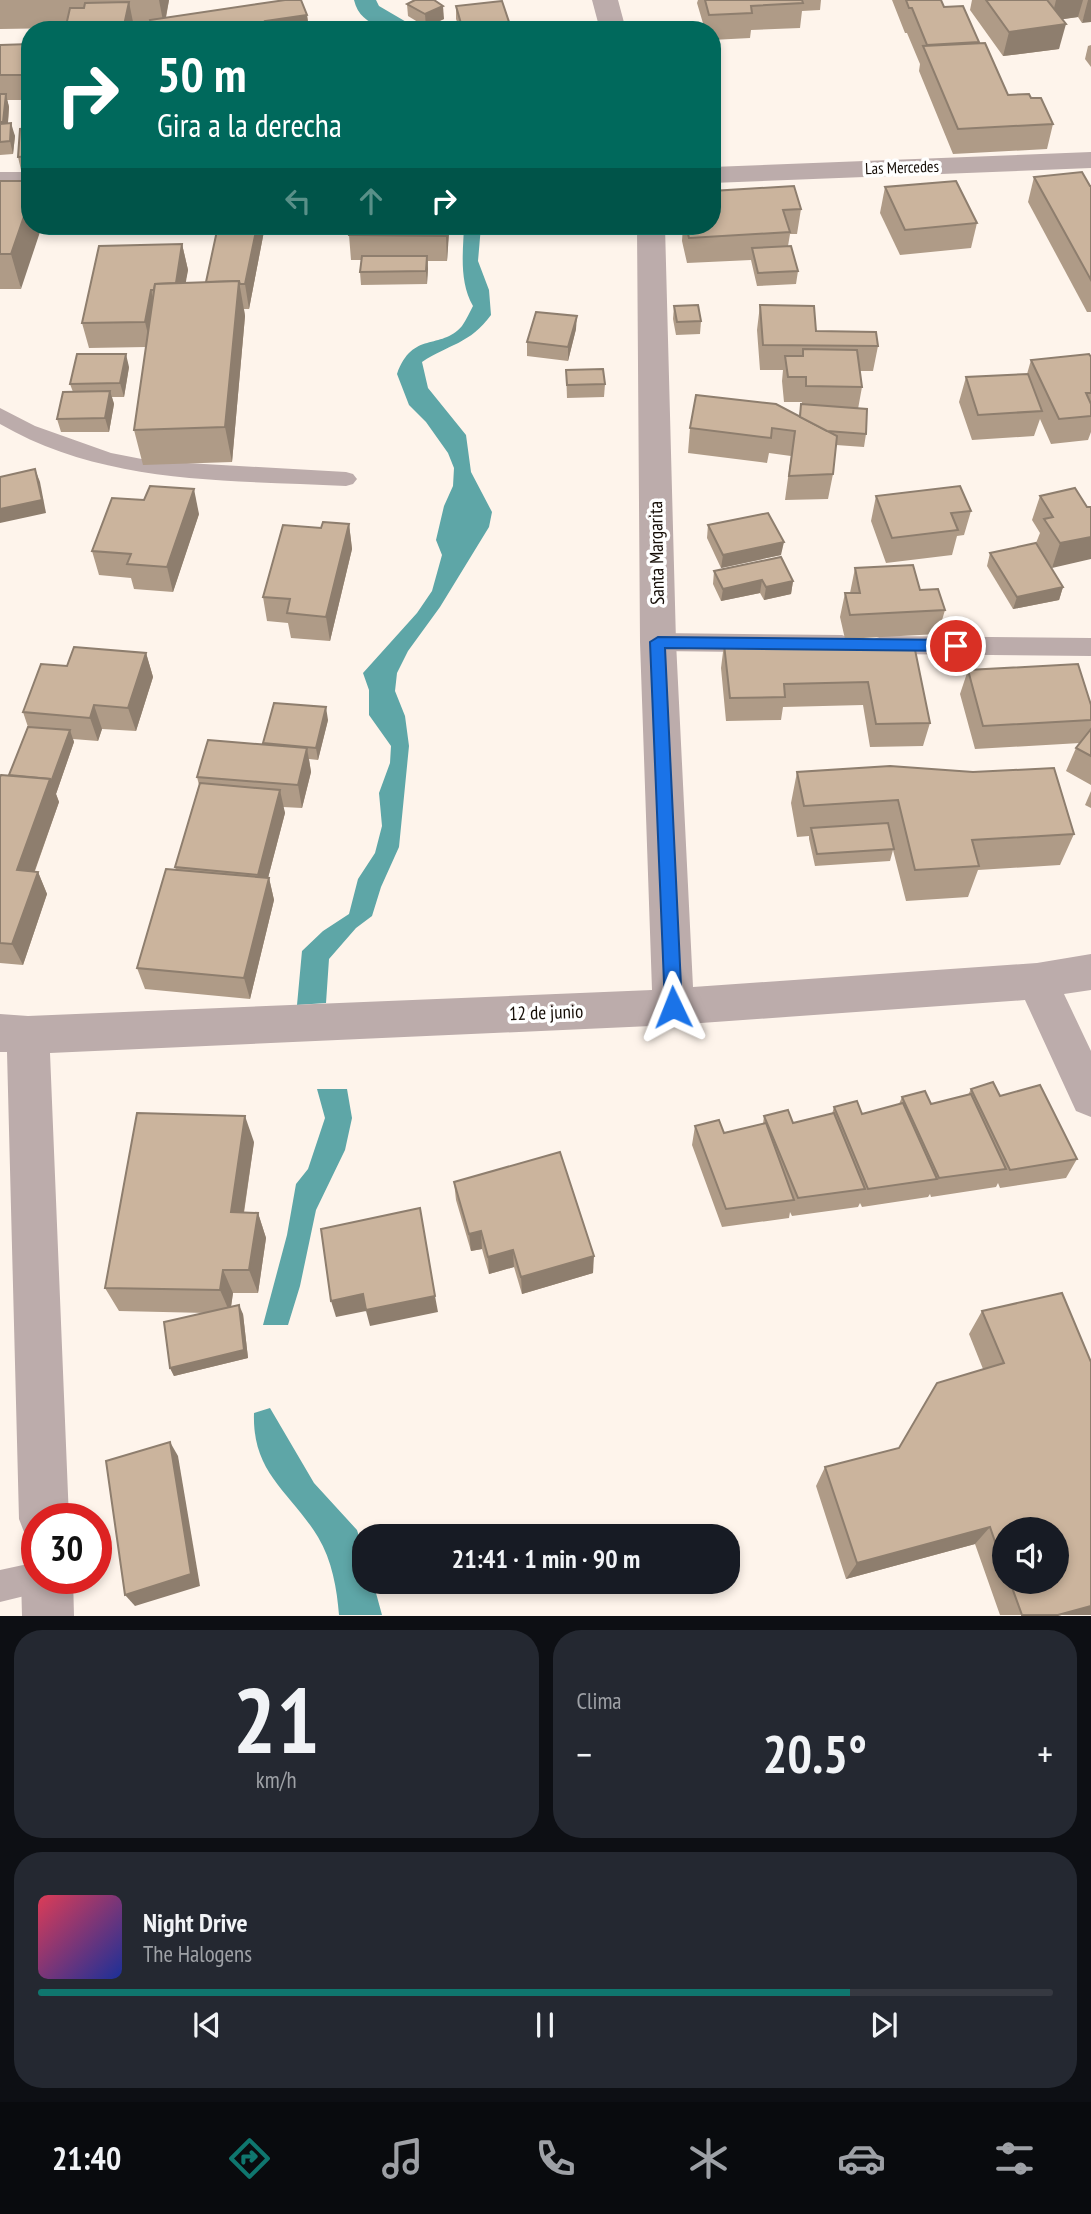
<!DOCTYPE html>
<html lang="es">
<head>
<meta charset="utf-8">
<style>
  :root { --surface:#171b24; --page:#242831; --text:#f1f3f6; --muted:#9ea1a6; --line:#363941; --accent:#0f766e }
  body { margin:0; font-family:"PT Sans Narrow",sans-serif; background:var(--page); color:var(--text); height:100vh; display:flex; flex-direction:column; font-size:26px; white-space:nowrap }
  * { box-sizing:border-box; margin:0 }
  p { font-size:23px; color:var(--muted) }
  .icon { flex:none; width:38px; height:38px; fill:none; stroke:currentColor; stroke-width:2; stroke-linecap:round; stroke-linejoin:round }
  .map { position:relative; height:1616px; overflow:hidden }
  .sheet { display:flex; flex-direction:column; gap:14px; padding:14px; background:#0d0f14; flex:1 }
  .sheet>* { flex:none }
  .banner { position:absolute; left:21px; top:21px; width:700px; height:214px; border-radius:28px; box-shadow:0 4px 10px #0003; background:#00695c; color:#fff; overflow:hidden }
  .buttons { position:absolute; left:992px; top:1517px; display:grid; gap:14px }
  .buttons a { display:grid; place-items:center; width:77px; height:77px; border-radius:50%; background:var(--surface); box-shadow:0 4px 10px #0003; font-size:35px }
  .speed { position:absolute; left:21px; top:1503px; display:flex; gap:14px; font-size:35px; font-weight:700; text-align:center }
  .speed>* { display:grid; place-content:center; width:91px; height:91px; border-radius:50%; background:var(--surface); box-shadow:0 4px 10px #0003; line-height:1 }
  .speed .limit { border:10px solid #d22; background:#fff; color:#111 }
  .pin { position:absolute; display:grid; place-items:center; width:60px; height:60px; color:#fff; margin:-30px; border:4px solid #fff; border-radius:50%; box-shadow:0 2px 7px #0007 }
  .me { position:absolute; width:77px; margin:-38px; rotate:358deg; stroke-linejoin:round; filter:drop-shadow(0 0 5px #0008) }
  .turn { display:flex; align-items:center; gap:24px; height:147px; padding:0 21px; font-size:32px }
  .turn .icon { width:91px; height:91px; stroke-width:2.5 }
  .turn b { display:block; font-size:49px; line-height:60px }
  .lanes { display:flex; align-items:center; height:66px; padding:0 21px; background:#0003; justify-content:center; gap:35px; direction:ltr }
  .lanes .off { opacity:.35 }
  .big { font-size:52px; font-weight:700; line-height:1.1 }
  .sheet .tile { flex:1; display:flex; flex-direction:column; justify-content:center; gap:10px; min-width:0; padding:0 24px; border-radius:28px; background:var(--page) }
  .sheet .dial { align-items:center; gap:0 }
  .dial b { font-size:91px; line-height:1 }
  .song { display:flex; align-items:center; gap:21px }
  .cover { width:84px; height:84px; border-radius:10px; background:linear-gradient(135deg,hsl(350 70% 55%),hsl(230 70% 35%)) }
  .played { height:7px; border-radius:4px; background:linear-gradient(90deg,var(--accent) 80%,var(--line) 80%) }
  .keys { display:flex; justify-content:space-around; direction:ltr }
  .heat { display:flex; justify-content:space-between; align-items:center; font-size:38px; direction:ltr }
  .sheet .tiles { flex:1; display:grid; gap:14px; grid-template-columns:1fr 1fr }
  .tile:last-child { grid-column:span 2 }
  .trip { position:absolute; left:352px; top:1524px; width:388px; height:70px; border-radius:28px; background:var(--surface); box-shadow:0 4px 10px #0003; font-weight:700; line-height:70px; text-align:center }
  .dock { display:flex; height:112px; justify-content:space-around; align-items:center; background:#090b0e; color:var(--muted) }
  .dock .icon { width:49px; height:49px }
  .dock .current { color:var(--accent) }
  .dock b { font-size:32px; color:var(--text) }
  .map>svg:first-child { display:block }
  .water { fill:#5ea6a7 }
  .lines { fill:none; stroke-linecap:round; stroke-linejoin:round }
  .service { fill:#bcacab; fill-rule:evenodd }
  .minor { fill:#bcacab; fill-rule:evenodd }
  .wall { fill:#af9b87; fill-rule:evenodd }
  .shaded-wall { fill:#8e7e6e }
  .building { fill:#cbb49d; stroke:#8e7e6e; stroke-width:2 }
  .route { fill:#1a73e8; stroke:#114b97; stroke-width:2 }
  .labels { text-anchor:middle; stroke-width:7; stroke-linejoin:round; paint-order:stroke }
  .far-street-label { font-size:16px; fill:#140c05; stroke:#fff }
  .street-label { font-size:19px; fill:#140c05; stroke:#fff }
</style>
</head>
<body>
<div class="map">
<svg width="1091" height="1616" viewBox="0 0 1091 1616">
  <rect width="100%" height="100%" fill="#fef4eb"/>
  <g class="water">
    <path d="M354,0H376L379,6L420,30C395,30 361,30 354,0Z"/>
    <path d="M464,226H481L478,261L489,290L491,315C470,344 449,344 422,362L428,388L466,435L471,472L492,512L489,527L440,607L408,651L397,673L395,691L405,716L409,746L399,847L381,887L372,916L356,928L329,959L326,1003L297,1005L302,951L323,931L349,914L358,879L375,853L382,826L379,793L390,763L391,746L369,715V690L363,673L417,613L432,591L442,555L436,540L444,506L453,486L454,468L448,453L426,422L409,405L397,374C413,330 440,351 462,326C466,320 470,312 473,306C459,281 463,253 464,226Z"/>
    <polygon points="317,1089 347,1089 352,1118 345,1150 316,1210 300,1286 288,1325 263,1325 287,1235 296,1184 308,1169 325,1118"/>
    <path d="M270,1408L314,1483L357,1530L364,1552V1582H373L382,1615H339C337,1589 332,1560 318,1537C290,1491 252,1474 254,1413Z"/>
  </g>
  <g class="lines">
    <g class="service">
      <path d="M0,408L35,426L111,453L152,461L346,472L353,474L357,479L353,484L346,486C228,480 105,485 0,424Z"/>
      <polygon points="658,633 842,635 850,638 853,644 850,650 842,653 658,651 650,648 647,642 650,636"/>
      <polygon points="882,636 1091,638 1091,656 882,654 874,651 871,645 874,639"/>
      <polygon points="37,1562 37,1578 53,1578 49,1590 0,1602 0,1570"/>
    </g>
    <g class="minor">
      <polygon points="592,0 618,0 626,30 600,30"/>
      <polygon points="1091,152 1091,168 712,183 712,167"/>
      <rect x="0" y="172" width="30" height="16"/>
      <polygon points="637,226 665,226 676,642 693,987 1037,963 1091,954 1091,990 1064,994 1091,1051 1091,1117 1076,1111 1025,1000 673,1025 50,1053 69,1519 37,1519 37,1541 26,1537 19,1519 7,1052 0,1052 0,1014 28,1016 652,990 640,642"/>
      <polygon points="37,1557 37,1578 73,1578 74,1616 22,1616 21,1578 29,1560"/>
    </g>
  </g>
  <g class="wall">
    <polygon points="0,0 169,0 166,18 307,15 309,30 152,30 151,26 133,26 133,30 65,28 0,29"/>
    <polygon points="698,0 821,0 820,10 802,11 800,28 751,30 750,38 712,40 712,30 705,30 697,3"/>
    <polygon points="892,0 941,0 944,7 979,42 978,43 1008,95 1031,98 1053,124 1047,149 953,154 919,71 920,64 907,33 905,33"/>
    <polygon points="972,0 1091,0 1082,23 1078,17 1062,19 1059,49 1003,56 970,10"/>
    <polygon points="407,4 444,19 426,27 408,16"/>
    <polygon points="456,6 509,22 509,30 460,30 456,19"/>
    <polygon points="30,44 30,100 7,100 9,107 8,123 15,136 13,154 0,155 0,45"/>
    <polygon points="1091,45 1091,67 1085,59 1088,46"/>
    <polygon points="30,128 30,169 21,170 18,157"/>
    <polygon points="1034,177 1091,186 1091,312 1087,312 1028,202"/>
    <polygon points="0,181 21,289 0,289"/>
    <polygon points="885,187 977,223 971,248 900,255 880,213"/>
    <polygon points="712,191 801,209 797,234 790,234 788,246 798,271 796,284 757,286 751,260 687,263 682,241 683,226 712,226"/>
    <polygon points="265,226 249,309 244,309 245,316 232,462 143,465 134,430 146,347 89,348 82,323 182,244 188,270 185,283 206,282"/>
    <polygon points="350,226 449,226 447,261 428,261 427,284 361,285 360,272 361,260 351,260 349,235"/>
    <polygon points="760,305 816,331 878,346 873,371 860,371 862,387 858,409 866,434 864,447 836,445 833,474 828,499 785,500 791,456 769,453 767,463 688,453 690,428 799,416 802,402 784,402 782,381 783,370 760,370 757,330"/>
    <polygon points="674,306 701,321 700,334 676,335 673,319"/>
    <polygon points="576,329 568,361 527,356 527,342"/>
    <polygon points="1091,357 1091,432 1088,440 1051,444 1040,419 1034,436 972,440 959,402 966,377 1027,374 1031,360"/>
    <polygon points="129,367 124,397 112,397 114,404 109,432 61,432 57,419 73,392 70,384"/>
    <polygon points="566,370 605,384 604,397 567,398"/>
    <polygon points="876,496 971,511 964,535 957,536 952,555 886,563 871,521"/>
    <polygon points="1040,496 1087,507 1052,568 1036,543 1040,533 1032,520"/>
    <polygon points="199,514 173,592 134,589 131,578 99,575 92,551"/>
    <polygon points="349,524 352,549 330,641 291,638 288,623 267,621 263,597 321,528"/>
    <polygon points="708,525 781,555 721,568 707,538"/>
    <polygon points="990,553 1063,587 1059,600 1013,609 987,566"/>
    <polygon points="855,568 920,590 945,610 938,634 845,639 840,617 845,593 850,593"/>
    <polygon points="714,571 793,581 791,594 764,600 760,593 721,601 713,584"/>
    <polygon points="810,642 930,723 923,746 870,747 863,705 783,707 781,720 726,721 721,668 724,644 810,645"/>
    <polygon points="146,653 153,677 136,731 102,729 98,741 73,739 74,742 56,794 59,802 35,871 38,872 47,894 23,965 0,963 0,777 9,775 28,727 23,712 67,666"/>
    <polygon points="968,670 1091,705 1091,785 1066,771 1076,748 1080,743 975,749 960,694"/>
    <polygon points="328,720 318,760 309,759 311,772 302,808 283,807 285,813 268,878 269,878 274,900 250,999 145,989 137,968 176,870 175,867 199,785 197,777 263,745 263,743"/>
    <polygon points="797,772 1074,834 1060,865 978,870 968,897 906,901 893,850 890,861 815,866 809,839 809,836 797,837 791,803"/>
    <polygon points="1091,791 1091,808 1085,805"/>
    <polygon points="971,1089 1000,1096 1077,1159 1066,1178 1000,1188 998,1183 996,1187 931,1197 930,1194 928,1197 862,1207 860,1203 858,1207 792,1216 790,1212 789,1218 722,1227 692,1145 695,1126 724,1133 763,1124 764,1116 793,1123 832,1114 834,1107 862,1114 899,1104 902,1097 931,1104 968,1095"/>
    <polygon points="254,1142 244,1213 258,1213 266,1238 258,1293 233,1293 231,1307 243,1314 248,1358 174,1376 170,1368 207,1313 119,1311 105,1288"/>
    <polygon points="454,1182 593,1273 522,1294 514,1267 489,1274 482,1249 471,1251 456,1200"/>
    <path d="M1062,1293L1091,1615H1000L975,1544L846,1579L816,1486L825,1467L899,1448L983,1369L969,1334L982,1311ZM1004,1530L1057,1582H1004Z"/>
  </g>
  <g class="shaded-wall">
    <polygon points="159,0 169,0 164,26"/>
    <polygon points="1056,0 1083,0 1078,17 1051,21"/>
    <polygon points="1088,0 1091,0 1091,22 1082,23"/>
    <polygon points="129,2 134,27 133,30 123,30"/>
    <polygon points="443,6 444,19 426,27 425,14"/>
    <polygon points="307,15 309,30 266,30 265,21"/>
    <polygon points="1066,24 1059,49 1003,56 1009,32"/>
    <polygon points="6,94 9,107 7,135 3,122"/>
    <polygon points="11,123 15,136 13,154 10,141"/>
    <polygon points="30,199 30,226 42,226 21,289 11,254"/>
    <polygon points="257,226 265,226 249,309 245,284"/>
    <polygon points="447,226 449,226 449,234 447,261 446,236"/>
    <polygon points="182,244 188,270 180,315 175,290"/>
    <polygon points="427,256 428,269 427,284 426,271"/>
    <polygon points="239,281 245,316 232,462 225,427"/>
    <polygon points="151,290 157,315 151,347 145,322"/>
    <polygon points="577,316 576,329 568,361 568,347"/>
    <polygon points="126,354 129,367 124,397 120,383"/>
    <polygon points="110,391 114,404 109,432 105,418"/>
    <polygon points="35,469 40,482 46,513 0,523 0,509"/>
    <polygon points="194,489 199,514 173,592 167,567"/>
    <polygon points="349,524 352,549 330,641 326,617"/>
    <polygon points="1091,537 1091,559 1052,568 1060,543"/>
    <polygon points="784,542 781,555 721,568 723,555"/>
    <polygon points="762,580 760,593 721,601 723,589"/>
    <polygon points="793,581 791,594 764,600 766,587"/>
    <polygon points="1063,587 1059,600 1013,609 1017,597"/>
    <polygon points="146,653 153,677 136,731 128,708"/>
    <polygon points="94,705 102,729 98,741 90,718"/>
    <polygon points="326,707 328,720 318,760 316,748"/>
    <polygon points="70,730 74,742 56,794 59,802 27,892 17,870 50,779"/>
    <polygon points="307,748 311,772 302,808 298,785"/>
    <polygon points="280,790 285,813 263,897 258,875"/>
    <polygon points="38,872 47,894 23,965 12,944"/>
    <polygon points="269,878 274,900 250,999 244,978"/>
    <polygon points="245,1116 254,1142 240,1237 231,1212"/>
    <polygon points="258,1213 266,1238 258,1293 249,1270"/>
    <polygon points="481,1231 482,1249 471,1251 469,1234"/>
    <polygon points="513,1250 514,1267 489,1274 488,1257"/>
    <polygon points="594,1256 593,1273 522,1294 521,1277"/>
    <polygon points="223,1270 233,1293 230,1313 220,1290"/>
    <polygon points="363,1294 435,1296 438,1312 370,1326 366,1311 336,1317 331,1301"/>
    <polygon points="239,1305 243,1314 248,1358 174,1376 170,1368"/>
    <polygon points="170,1442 178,1456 200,1586 135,1606 125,1595"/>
    <polygon points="990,1527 975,1544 846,1579 857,1563"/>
    <polygon points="1091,1606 1091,1615 1058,1615"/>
  </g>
  <g class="building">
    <polygon points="285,0 301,0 307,15 265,21 268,30 153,30 150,20"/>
    <polygon points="415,0 434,0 443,6 425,14 407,4"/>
    <polygon points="705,0 802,0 803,3 751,6 752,13 709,15"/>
    <polygon points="906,0 941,0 944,7 963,6 979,42 927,45 912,8 909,8"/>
    <polygon points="986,0 1047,0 1066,24 1009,32"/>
    <polygon points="502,1 509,22 462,27 456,6"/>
    <polygon points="129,2 123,30 65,30 70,8 84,8 85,3"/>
    <polygon points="985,43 1008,95 1029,94 1031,98 1041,98 1053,124 958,129 923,46"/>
    <polygon points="30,44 30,75 0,75 0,45"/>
    <polygon points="0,94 6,94 3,122 0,122"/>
    <polygon points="11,123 10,141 0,142 0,124"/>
    <polygon points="30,128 30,156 18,157 20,129"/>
    <polygon points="1082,172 1090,186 1091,186 1091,280 1034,177"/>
    <polygon points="0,181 30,181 30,199 11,254 0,254"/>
    <polygon points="956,181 977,223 905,230 885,187"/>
    <polygon points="794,186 801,209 783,210 790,232 689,238 686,226 712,226 712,214 718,214 712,191"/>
    <polygon points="218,226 257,226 245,284 240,284 239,281 206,282"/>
    <polygon points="350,226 447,226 446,236 349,235"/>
    <polygon points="182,244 176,283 155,284 154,290 151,290 145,322 82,323 99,246"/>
    <polygon points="791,246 798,271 758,273 752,248"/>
    <polygon points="362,256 427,256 426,271 360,272"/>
    <polygon points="239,281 225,427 134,430 155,284"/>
    <polygon points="698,305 701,321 677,322 674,306"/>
    <polygon points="760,305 814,306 816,331 876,332 878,346 763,345"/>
    <polygon points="536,312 577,316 568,347 527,342"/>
    <polygon points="803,349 857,350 862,387 806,386 806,377 788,377 785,356 803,356"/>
    <polygon points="77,354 126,354 120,383 70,384"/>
    <polygon points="1089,354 1091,357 1091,393 1086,393 1091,404 1091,416 1059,419 1031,360"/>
    <polygon points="603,369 605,384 567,385 566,370"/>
    <polygon points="1028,374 1042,411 978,415 966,377"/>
    <polygon points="110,391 105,418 57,419 63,392"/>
    <polygon points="696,395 776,404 837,436 833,474 789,476 795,431 772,428 771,438 690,428"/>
    <polygon points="801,404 867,409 866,434 827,431 800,417"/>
    <polygon points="35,469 42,500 0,509 0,477"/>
    <polygon points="150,486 194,489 167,567 127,564 131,554 92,551 112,498 144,500"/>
    <polygon points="960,486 971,511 951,513 958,530 892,538 876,496"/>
    <polygon points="1075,488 1087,507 1091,507 1091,537 1060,543 1044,519 1053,517 1040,496"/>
    <polygon points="768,513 784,542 723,555 708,525"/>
    <polygon points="323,522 349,524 326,617 287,613 290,599 263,597 283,525 321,528"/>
    <polygon points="1036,543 1063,587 1017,597 990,553"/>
    <polygon points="781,557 793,581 766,587 762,580 723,589 714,571"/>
    <polygon points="913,565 920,590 938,589 945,610 850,615 845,593 860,593 855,568"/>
    <polygon points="913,640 930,723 876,724 868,682 784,684 785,697 730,698 724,644 811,645 810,642"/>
    <polygon points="74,647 146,653 128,708 94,705 90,718 23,712 41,664 67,666"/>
    <polygon points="1078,664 1091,705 1091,720 983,726 968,670"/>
    <polygon points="274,703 326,707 316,748 263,743"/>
    <polygon points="28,727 70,730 51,782 50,779 9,775"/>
    <polygon points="1091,729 1091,756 1076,748"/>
    <polygon points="208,740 307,748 298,785 197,777"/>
    <polygon points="890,766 973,772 1054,768 1074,834 972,840 979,866 915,870 898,800 804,806 797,772"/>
    <polygon points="1,775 50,779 17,870 38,872 12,944 0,943 0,777"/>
    <polygon points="200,783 280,790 258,875 175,867"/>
    <polygon points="888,823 894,849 817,854 811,828"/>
    <polygon points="166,869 269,878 244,978 137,968"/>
    <polygon points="993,1082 1000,1096 1040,1085 1077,1159 1010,1170 971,1089"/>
    <polygon points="925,1091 931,1104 971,1094 1006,1169 939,1178 902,1097"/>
    <polygon points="857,1101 862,1114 903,1103 937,1179 868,1189 834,1107"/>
    <polygon points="788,1110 793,1123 834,1113 865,1189 798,1198 764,1116"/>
    <polygon points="137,1113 245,1116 231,1212 258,1213 249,1270 223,1270 220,1290 105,1288"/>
    <polygon points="719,1120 724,1133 766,1123 794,1200 726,1209 695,1126"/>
    <polygon points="560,1152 594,1256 521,1277 513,1250 488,1257 481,1231 469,1234 454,1182"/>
    <polygon points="420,1208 435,1296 366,1310 363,1294 331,1301 321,1229"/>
    <polygon points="1062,1293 1091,1362 1091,1606 1058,1615 1022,1615 1010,1582 1057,1582 1057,1530 1004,1530 1004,1568 990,1527 857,1563 825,1467 899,1448 937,1383 1004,1363 982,1311"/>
    <polygon points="239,1305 244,1350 170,1368 164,1322"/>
    <polygon points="170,1442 191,1574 125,1595 106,1461"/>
  </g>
  <polygon class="route" points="658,637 956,640 963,646 956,651 665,648 682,1007 679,1012 673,1014 667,1012 665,1007 650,642"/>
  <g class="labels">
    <g class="far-street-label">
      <text transform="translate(902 167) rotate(-2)" y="6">Las Mercedes</text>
    </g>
    <g class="street-label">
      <text transform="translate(656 553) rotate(-91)" y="7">Santa Margarita</text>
      <text transform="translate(546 1012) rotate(-2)" y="7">12 de junio</text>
    </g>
  </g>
</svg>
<div class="buttons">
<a><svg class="icon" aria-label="sound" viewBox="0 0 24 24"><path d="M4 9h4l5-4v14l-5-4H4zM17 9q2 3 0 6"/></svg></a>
</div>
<div class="speed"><div class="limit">30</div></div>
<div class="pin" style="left:956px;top:646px;background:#d93025"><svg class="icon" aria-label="arrive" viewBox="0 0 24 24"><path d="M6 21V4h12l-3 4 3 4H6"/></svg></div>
<svg class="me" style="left:673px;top:1007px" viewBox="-20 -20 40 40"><path d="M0-17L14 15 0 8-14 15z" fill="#1a73e8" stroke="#fff" stroke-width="4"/></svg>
<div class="trip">21:41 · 1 min · 90 m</div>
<div class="banner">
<div class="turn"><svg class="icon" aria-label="right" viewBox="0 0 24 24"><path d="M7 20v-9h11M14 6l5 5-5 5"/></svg><div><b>50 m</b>Gira a la derecha</div></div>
<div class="lanes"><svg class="icon off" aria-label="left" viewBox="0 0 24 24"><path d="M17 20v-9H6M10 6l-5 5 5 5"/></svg><svg class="icon off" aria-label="ahead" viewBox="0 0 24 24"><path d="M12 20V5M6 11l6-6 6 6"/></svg><svg class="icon" aria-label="right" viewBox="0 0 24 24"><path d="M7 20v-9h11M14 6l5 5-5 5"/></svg></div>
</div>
</div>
<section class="sheet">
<div class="tiles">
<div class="tile dial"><b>21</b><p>km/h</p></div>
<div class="tile"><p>Clima</p>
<div class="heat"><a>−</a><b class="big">20.5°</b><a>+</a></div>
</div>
<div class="tile">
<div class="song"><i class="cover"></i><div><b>Night Drive</b><p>The Halogens</p></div></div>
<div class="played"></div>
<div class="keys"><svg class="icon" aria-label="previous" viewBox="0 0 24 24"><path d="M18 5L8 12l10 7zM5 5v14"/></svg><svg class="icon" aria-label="pause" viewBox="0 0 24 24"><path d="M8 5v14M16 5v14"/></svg><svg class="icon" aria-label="next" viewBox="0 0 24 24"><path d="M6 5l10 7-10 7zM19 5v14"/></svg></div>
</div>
</div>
</section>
<nav class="dock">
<b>21:40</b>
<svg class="icon current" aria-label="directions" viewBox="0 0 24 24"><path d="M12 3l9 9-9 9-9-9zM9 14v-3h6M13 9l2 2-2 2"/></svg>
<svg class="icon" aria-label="music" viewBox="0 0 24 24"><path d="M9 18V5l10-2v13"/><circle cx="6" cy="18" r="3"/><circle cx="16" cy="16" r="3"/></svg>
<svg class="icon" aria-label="phone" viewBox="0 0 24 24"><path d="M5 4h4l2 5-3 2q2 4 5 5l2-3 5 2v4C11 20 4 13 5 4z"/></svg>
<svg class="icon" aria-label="climate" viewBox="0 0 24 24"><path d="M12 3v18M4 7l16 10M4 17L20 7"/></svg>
<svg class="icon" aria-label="car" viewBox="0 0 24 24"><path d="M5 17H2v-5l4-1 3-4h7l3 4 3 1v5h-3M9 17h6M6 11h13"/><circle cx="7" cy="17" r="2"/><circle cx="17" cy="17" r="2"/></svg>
<svg class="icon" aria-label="filters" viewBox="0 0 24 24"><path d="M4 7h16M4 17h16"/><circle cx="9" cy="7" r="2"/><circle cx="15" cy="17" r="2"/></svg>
</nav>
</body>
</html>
